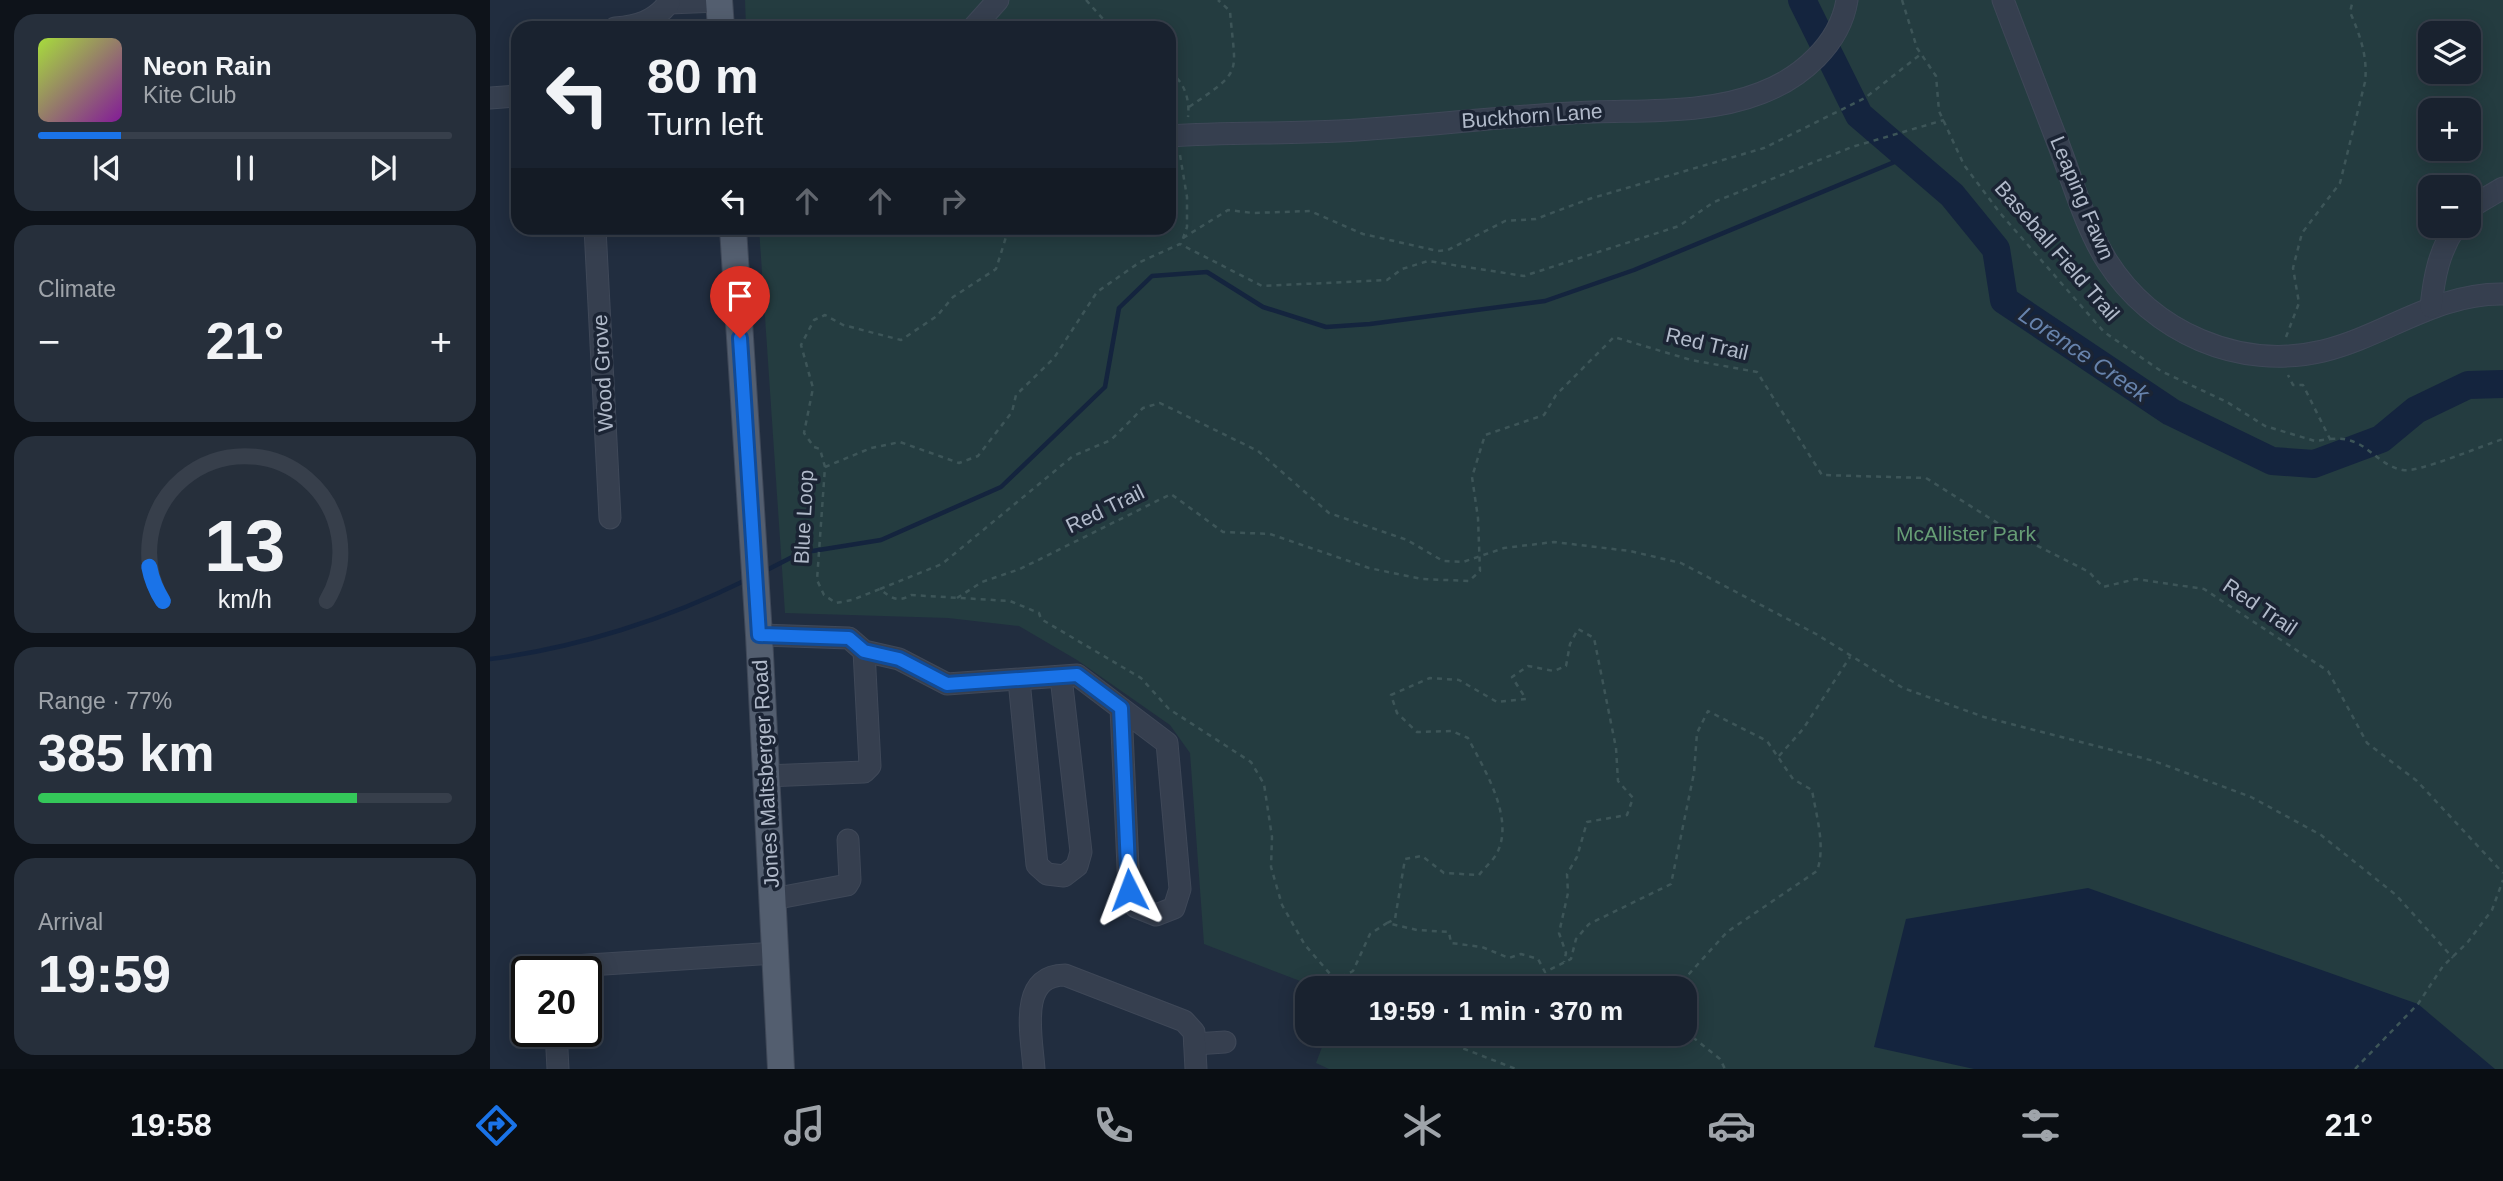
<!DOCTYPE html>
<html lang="en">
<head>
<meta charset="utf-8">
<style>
  :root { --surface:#19222f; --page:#262f3b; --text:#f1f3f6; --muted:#9fa4aa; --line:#373f4b; --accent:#1a73e8 }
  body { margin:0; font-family:Arial,sans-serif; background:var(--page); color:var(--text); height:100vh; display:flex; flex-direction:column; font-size:26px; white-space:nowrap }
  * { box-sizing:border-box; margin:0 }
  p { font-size:23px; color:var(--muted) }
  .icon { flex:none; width:38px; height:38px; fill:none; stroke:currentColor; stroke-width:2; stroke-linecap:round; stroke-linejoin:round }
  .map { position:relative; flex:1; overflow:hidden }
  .side { display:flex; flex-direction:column; gap:14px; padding:14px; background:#0e131a; width:490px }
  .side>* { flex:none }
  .guide { position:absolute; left:21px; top:21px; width:665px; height:214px; border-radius:21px; box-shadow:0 4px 18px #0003,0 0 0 2px var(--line); background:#19222f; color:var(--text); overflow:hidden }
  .controls { position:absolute; left:1928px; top:21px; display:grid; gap:14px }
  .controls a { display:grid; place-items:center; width:63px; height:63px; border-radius:14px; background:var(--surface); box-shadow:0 4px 18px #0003,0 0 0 2px var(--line); font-size:35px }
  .speed { position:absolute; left:21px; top:956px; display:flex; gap:14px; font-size:35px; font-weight:700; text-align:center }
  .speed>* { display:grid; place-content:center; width:91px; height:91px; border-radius:50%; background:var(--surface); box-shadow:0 4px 18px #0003,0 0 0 2px var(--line); line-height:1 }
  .speed .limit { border:4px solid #111; border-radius:10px; background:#fff; color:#111 }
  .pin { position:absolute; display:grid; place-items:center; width:60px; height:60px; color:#fff; margin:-72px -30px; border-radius:50% 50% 50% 0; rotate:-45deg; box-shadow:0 0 7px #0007 }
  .pin .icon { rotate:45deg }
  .me { position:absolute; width:77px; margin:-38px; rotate:357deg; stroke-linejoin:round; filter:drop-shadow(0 0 5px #0008) }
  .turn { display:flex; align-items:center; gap:24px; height:147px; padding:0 21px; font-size:32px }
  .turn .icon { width:91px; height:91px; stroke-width:2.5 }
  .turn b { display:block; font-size:49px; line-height:60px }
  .lanes { display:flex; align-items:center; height:66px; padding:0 21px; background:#0003; justify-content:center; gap:35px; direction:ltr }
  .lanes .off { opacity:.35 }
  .big { font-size:52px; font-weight:600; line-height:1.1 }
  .side .widget { flex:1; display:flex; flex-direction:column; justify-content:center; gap:10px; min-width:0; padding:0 24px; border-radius:21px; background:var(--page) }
  .side .dial { align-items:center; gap:0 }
  .dial svg { height:182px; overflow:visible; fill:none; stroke:var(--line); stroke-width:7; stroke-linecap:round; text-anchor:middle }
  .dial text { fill:var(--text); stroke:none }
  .song { display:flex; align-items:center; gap:21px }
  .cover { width:84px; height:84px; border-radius:10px; background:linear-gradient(135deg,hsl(80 70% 55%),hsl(290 70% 35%)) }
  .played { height:7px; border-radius:4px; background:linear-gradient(90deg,var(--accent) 20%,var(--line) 20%) }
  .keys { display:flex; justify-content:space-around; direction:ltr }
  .heat { display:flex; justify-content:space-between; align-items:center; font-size:38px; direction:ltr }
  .charge { height:10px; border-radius:5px; background:linear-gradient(90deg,#34c759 77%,var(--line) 0) }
  .trip { position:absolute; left:805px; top:976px; width:402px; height:70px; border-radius:21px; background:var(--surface); box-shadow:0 4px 18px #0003,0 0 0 2px var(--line); font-weight:600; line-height:70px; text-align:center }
  .dock { display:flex; height:112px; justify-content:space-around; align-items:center; background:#0a0e13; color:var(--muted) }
  .dock .icon { width:49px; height:49px }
  .dock .current { color:var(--accent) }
  .dock b { font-size:32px; color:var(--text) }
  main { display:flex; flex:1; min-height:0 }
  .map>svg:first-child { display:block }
  .green { fill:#243c40; fill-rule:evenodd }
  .water { fill:#14243e }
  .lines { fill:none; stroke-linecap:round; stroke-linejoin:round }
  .stream { stroke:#14243e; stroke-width:4.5 }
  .river { stroke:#14243e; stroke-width:28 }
  .minor-casing { stroke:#3f4858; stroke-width:23 }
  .major-casing { stroke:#3f4858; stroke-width:28 }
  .path { stroke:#3d5558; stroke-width:2.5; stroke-dasharray:5 5; stroke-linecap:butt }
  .minor { stroke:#363f4f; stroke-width:21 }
  .major { stroke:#535e6f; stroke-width:26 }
  .route-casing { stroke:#114b97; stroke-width:18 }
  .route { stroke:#1a73e8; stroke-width:12 }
  .labels { text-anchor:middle; stroke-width:7; stroke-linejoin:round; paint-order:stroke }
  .street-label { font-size:21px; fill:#b1baca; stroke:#1b2434 }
  .park-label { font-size:21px; fill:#669d75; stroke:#1b2434 }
  .water-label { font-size:23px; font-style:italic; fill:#6783ac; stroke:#1b2434 }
</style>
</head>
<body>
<main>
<section class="side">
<div class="widget">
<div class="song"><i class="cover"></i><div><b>Neon Rain</b><p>Kite Club</p></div></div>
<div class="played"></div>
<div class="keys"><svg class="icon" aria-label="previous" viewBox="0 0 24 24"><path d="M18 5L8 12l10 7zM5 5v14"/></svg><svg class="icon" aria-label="pause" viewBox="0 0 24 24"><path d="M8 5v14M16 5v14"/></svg><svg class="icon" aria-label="next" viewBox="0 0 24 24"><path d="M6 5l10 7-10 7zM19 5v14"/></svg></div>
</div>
<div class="widget"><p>Climate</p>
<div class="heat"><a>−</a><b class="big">21°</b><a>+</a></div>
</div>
<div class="widget dial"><svg viewBox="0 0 100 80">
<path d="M14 69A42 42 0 1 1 86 69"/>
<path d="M14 69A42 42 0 0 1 8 54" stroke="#1a73e8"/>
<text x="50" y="56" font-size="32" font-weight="700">13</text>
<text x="50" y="72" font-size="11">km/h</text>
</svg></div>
<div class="widget"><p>Range · 77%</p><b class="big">385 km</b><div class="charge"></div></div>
<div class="widget"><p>Arrival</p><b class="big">19:59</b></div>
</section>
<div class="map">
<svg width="2013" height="1069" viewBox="0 0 2013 1069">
  <rect width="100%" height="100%" fill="#212d3f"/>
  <path class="green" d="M255,0H2013V1069H839L826,1063L837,1034H1195V989H831L714,944L700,753L680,725L587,660L529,626L458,618L295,613L269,228H679V28H256ZM1941,33H1979V72H1941ZM1941,110H1979V149H1941ZM1941,187H1979V226H1941Z"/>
  <polygon class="water" points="1598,888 1928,1004 2005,1069 1484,1069 1384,1047 1416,919"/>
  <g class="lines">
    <g class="stream">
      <polyline points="273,572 310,553 391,540 511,487 615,387 629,308 662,276 717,272 773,307 836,327 880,324 1055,301 1144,270 1419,156"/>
      <path d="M0,659C87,648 177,619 256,580"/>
    </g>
    <polyline class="river" points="1312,0 1369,115 1462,195 1506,249 1514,300 1681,412 1782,461 1824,464 1891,439 1926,410 1978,385 2013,384"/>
    <defs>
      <g id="minor">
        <path d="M1513,0C1531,48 1550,96 1568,143C1583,182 1595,226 1617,261C1662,332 1749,371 1833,351C1895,336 1946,293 2013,294"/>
        <polyline points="179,3 229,1"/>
        <path d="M125,28C148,26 163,22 179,3L177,0"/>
        <polyline points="483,28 508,0"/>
        <polyline points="0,98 28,96"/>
        <path d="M679,136C736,132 792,134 849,131C927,127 1004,117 1082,113C1144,109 1213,116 1271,93C1311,78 1350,44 1357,0"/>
        <polyline points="1979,208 2013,188"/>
        <polyline points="105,228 120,518"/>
        <path d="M1941,307C1944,277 1949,251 1966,226"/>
        <polyline points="269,635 359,638 374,651 409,659 457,684 587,675 677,743 690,889 684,908 666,915 646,907 639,890 631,708"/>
        <polyline points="529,680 547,865 557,874 574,876 587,866 591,852 571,677"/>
        <polyline points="276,776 374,772 380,766 374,651"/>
        <polyline points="283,899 357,885 360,880 358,840"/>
        <polyline points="65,971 68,967 285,953"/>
        <polyline points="66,1031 68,1069"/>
        <polyline points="705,1044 735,1042"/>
        <path d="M544,1069C542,1037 527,975 575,975L694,1021L704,1032L706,1069"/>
      </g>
      <g id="major">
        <polyline points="229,0 231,28"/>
        <polyline points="243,228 269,635 291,1069"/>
      </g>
    </defs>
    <use href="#minor" class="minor-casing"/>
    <use href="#major" class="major-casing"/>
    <g class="path">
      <polyline points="596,0 621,28"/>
      <polyline points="1412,0 1427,48 1446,76 1449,111 1474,165 1510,213 1614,332 1671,371 1737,402 1775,426 1825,441 1840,439 1813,385 1803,385 1798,375"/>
      <path d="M679,72C695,81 700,101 698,117"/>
      <path d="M699,107C755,69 745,75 740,11L728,0"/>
      <polyline points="690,155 697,197 697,227 691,244"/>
      <path d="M543,228L516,237L506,269L463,297L447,316L411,340L353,325L335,315L324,320L311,345L323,388L314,433L324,447L330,449L335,467L327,580L334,595L346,603L362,600L390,589C401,598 407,603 421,595L520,601L549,613L551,619L651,678L679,709L761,762L774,784L782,837L781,867L792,905L815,945L841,975L867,989"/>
      <polyline points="693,238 738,210 763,213 820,211 873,234 948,251 958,250 1015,221 1046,219 1099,199 1274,148 1375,98 1431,54"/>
      <path d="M1796,337L1809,303L1803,268L1812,233L1850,183L1875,82C1878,57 1870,35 1860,12L1863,0"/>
      <path d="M1840,439C1877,435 1884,465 1913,470C1928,473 1994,445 2013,439"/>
      <polyline points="335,467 381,448 410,442 469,463 488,456 522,412 526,395 564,358 607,292 650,262 690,244 772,286 897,280 912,269 938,261 1034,276 1189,226 1224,202 1362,147 1454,120"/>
      <polyline points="390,589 452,564 583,456 621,440 653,408 670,403 768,451 839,513 917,540 953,561 973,562 1014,548 1064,542 1140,551 1191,563 1326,634 1413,688 1494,717 1664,761 1761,797 1831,835 1906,895 1963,958"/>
      <polyline points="467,598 492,582 530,569 681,494 733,532 780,534 879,568 932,579 979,581 990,571 988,518 982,477 995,435 1054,415 1066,395 1124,337 1201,360 1267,372 1332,475 1436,478 1528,536 1599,572 1613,587 1646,579 1714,589 1838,671 1877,743 1927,781 2013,873"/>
      <polyline points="1289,756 1313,729 1360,657"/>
      <path d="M897,923L905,919L915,859L932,856L954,873L989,875C994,868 1003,861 1007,853C1025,818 994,769 978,738L962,731L927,732L907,713L901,695L940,678L969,680L1007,702L1036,699L1022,677L1038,666L1064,671L1076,666L1080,644L1088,629L1104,638L1126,748L1128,781L1143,798L1137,815L1097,822L1087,857L1077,874L1078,893L1069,933L1076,953L1074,962"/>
      <path d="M851,977L863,971L880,934L897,923L927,930L959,932L961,943L992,947L1019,958L1031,954L1048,959L1055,972L1081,959L1086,939L1099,924L1181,884L1204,773L1207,733L1218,711L1277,741L1303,779L1322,790C1326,815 1336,846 1327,871L1237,932L1199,974L1182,989"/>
      <polyline points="1195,1031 1230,1059 1235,1069"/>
      <polyline points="936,1034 1026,1069"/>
      <polyline points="1865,1069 1928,1004 1953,966 1977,943 2002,910 2013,880"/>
    </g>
    <use href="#minor" class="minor"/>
    <use href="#major" class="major"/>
  </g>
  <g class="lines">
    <defs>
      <polyline id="route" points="250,338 269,635 359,638 374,651 409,659 457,684 587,675 631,708 639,890"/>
    </defs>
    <use href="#route" class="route-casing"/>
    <use href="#route" class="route"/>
  </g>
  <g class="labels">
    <g class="street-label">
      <text transform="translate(1042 116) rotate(-4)" y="7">Buckhorn Lane</text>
      <text transform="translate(1592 198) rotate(67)" y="7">Leaping Fawn</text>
      <text transform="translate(1567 251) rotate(49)" y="7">Baseball Field Trail</text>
      <text transform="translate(1217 344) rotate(13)" y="7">Red Trail</text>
      <text transform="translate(113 373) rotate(-93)" y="7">Wood Grove</text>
      <text transform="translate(615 509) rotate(-26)" y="7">Red Trail</text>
      <text transform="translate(314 517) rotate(-87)" y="7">Blue Loop</text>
      <text transform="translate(1770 607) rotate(34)" y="7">Red Trail</text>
      <text transform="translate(276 774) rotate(-93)" y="7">Jones Maltsberger Road</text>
    </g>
    <g class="park-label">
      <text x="1476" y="541">McAllister Park</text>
    </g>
    <g class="water-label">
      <text transform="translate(1594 354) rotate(34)" y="8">Lorence Creek</text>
    </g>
  </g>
</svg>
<div class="controls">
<a><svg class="icon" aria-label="layers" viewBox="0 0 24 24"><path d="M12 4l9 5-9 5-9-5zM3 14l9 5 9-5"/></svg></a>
<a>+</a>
<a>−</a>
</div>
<div class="speed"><div class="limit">20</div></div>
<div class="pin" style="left:250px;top:338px;background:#d93025"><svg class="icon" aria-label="arrive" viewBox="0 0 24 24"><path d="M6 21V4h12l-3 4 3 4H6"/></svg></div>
<svg class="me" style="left:639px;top:890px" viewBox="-20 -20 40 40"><path d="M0-17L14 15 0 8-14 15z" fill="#1a73e8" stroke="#fff" stroke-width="4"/></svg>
<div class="trip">19:59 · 1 min · 370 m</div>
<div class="guide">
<div class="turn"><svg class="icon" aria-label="left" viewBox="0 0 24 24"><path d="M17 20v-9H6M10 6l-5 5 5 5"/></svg><div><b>80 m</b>Turn left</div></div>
<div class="lanes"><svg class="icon" aria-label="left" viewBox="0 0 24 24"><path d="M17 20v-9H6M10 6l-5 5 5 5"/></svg><svg class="icon off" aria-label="ahead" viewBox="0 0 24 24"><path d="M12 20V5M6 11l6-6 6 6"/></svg><svg class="icon off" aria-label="ahead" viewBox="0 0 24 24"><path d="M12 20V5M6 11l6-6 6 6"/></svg><svg class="icon off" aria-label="right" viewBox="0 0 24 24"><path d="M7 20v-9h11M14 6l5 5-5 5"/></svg></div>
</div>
</div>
</main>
<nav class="dock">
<b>19:58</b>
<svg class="icon current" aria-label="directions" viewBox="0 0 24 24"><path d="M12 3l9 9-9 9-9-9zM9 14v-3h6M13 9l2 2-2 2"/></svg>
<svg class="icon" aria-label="music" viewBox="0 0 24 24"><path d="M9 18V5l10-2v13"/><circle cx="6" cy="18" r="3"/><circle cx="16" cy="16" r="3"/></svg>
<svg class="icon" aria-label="phone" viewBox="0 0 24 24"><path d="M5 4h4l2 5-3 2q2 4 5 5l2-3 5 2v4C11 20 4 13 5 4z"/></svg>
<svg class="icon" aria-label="climate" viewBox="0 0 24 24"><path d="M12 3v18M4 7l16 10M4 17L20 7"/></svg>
<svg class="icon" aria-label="car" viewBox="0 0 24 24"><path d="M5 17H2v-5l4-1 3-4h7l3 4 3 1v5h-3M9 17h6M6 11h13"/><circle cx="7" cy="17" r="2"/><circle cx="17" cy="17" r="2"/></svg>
<svg class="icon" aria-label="filters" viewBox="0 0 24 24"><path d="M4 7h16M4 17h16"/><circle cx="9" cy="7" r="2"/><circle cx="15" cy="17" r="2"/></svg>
<b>21°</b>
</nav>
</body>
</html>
